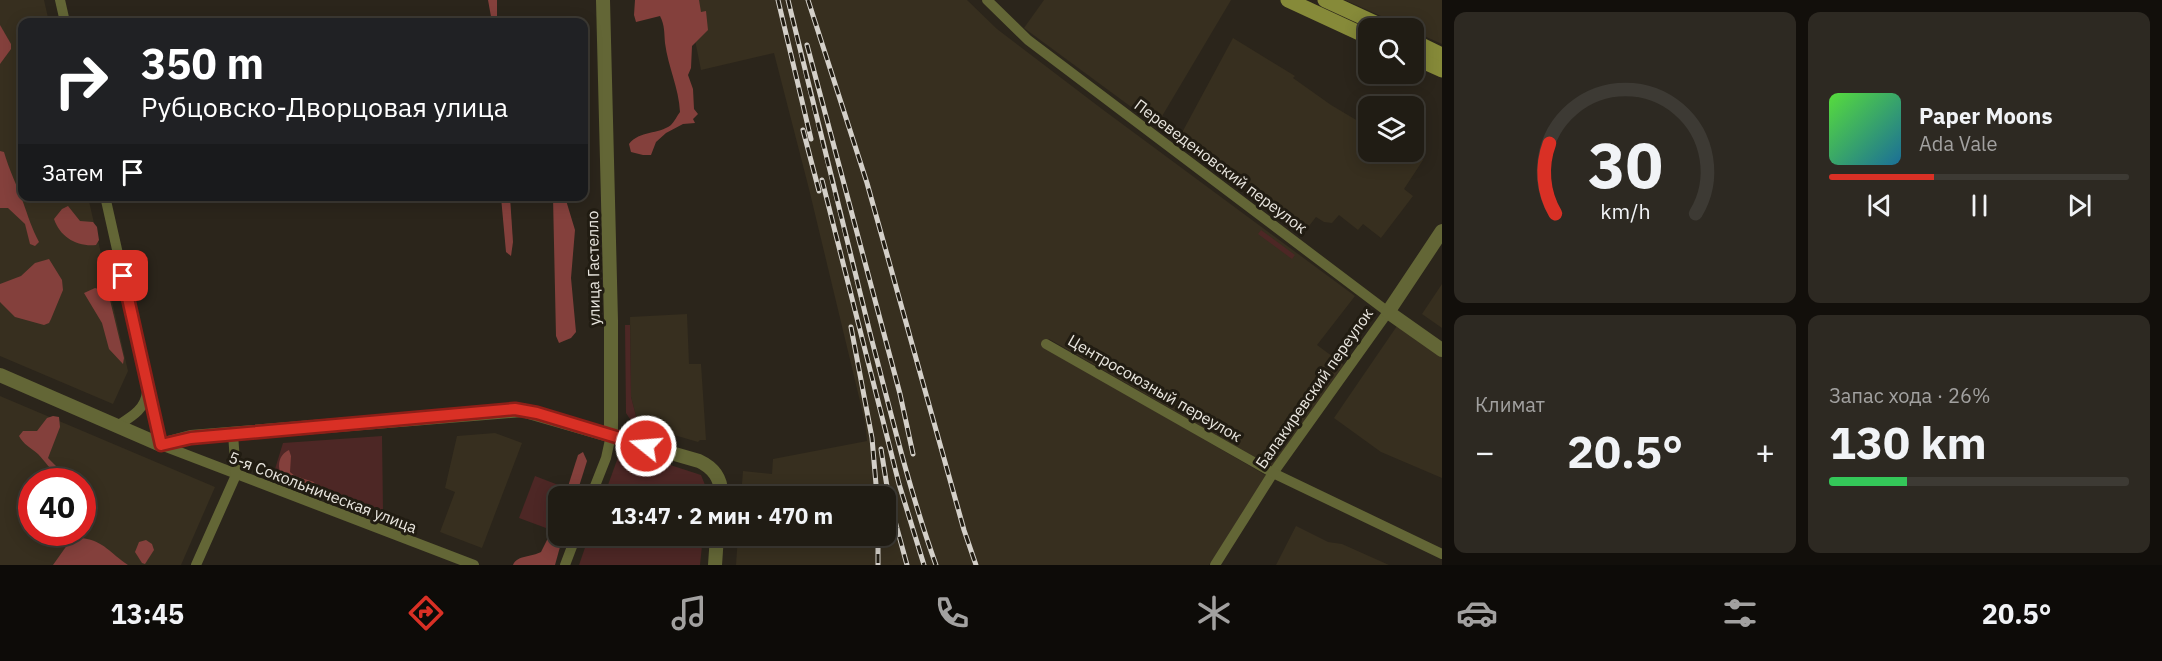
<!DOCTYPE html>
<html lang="ru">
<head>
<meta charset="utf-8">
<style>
  :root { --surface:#201c14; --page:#2d2922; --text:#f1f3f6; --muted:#a2a1a0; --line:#3d3a34; --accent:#d93025 }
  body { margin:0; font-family:"IBM Plex Sans",sans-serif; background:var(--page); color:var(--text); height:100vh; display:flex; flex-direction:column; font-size:22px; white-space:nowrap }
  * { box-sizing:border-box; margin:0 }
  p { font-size:20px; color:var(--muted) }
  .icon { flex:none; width:33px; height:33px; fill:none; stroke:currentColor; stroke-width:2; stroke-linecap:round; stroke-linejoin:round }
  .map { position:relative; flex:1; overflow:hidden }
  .drawer { display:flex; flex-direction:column; gap:12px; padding:12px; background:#120f0b; width:720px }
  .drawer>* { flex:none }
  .banner { position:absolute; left:18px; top:18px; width:570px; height:183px; border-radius:12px; box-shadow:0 3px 15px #0003,0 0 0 2px var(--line); background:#202124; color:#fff; overflow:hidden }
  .fabs { position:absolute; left:1358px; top:18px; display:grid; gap:12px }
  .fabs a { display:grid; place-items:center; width:66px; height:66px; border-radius:12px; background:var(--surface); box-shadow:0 3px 15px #0003,0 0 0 2px var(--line); font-size:30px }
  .speed { position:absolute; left:18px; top:468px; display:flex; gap:12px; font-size:30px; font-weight:700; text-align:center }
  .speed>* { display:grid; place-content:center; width:78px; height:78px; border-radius:50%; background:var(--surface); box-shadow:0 3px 15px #0003,0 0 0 2px var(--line); line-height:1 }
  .speed .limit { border:9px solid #d22; background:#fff; color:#111 }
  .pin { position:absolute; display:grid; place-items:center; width:51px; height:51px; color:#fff; margin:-26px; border-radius:12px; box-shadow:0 3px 9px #0006 }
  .me { position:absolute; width:66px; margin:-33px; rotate:287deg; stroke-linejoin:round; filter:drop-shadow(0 0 4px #0008) }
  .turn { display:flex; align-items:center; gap:21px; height:126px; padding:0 24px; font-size:27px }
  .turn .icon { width:78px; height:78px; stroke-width:2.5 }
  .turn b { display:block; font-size:42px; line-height:51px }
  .then { display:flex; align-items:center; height:57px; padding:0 24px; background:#0003; gap:12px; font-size:22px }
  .big { font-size:45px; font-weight:700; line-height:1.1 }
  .drawer .tile { flex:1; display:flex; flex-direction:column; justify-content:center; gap:9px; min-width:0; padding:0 21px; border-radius:12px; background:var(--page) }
  .drawer .dial { align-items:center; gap:0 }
  .dial svg { height:156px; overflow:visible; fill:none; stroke:var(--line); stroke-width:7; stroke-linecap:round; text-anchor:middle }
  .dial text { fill:var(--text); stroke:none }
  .song { display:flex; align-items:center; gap:18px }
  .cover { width:72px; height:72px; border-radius:9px; background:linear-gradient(135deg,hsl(110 70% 55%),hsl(200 70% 35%)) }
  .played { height:6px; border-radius:3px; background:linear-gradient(90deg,var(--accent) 35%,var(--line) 35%) }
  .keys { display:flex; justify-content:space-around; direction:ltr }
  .heat { display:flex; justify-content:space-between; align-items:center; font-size:33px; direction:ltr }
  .charge { height:9px; border-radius:4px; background:linear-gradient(90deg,#34c759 26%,var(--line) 0) }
  .drawer .tiles { flex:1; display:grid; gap:12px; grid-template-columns:repeat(2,1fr) }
  .trip { position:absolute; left:548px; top:486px; width:348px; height:60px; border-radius:12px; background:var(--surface); box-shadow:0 3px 15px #0003,0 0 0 2px var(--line); font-weight:700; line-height:60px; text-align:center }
  .tab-bar { display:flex; height:96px; justify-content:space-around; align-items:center; background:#0d0b08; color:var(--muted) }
  .tab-bar .icon { width:42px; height:42px }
  .tab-bar .current { color:var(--accent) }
  .tab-bar b { font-size:27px; color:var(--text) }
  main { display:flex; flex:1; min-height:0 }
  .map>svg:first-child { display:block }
  .built { fill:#372f1f; fill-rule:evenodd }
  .green { fill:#4d2725 }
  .forest { fill:#84403c }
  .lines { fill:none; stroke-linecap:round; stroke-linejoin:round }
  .minor { stroke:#636636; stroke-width:10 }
  .tertiary { stroke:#636636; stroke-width:14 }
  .secondary { stroke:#868a39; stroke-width:15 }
  .rail-casing { stroke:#d4d0c9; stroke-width:5 }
  .rail { stroke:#211c12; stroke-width:3; stroke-dasharray:9; stroke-linecap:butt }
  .route-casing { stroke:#8d1f18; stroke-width:15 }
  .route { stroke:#d93025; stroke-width:10 }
  .labels { text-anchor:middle; stroke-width:6; stroke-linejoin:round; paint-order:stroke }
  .street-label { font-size:16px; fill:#e9e6df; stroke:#211c12 }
</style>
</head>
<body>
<main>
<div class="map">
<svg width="1442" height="565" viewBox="0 0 1442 565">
  <rect width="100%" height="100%" fill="#2b251b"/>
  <g class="built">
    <polygon points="0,0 44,0 49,22 22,22 22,196 88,197 128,371 113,404 0,356"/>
    <polygon points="687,0 967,0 997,29 1102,109 1355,296 1317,345 1344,365 1272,467 1049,339 1045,347 1267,476 1209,565 736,565 738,536 885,536 885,496 741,496 743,471 772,474 773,459 867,441 865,422 809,189 774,53 701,70"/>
    <polygon points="1044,0 1231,0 1158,123 1153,123 1024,28"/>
    <polygon points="1345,0 1442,0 1442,44 1413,31 1413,28 1408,28"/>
    <polygon points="1233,38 1295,76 1293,78 1331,105 1368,127 1368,152 1408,152 1423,160 1404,189 1413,196 1381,238 1363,224 1358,230 1339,215 1332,223 1324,222 1316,217 1302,235 1178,140"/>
    <polygon points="1442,284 1442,328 1422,314"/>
    <polygon points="687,314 689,364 701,364 706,440 700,440 698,442 657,430 637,420 631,397 630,317"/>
    <polygon points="1397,326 1442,357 1442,478 1381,452 1334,418"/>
    <path d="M0,396L215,487L181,565H0ZM32,482H82V532H32Z"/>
    <polygon points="495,433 522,443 482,548 440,532 455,492 445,488 457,436"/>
    <polygon points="1296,526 1328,542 1342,544 1389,565 1276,565"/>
  </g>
  <g class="green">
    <polygon points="1261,230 1295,255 1292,259 1258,234"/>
    <polygon points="625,325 630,325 631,397 637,420 632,422 626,413"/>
    <polygon points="382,436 383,511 275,469 283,443"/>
    <polygon points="621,449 701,475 707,490 707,496 604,496"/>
    <polygon points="535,476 561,486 546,528 519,518"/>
    <polygon points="589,536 703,536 700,565 579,565"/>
  </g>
  <g class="forest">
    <polygon points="488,0 497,0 497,22 492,22"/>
    <path d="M635,0H699L701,12L706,11L708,30L692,46L691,68L688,75L693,89L694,109L698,114L693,119L695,123L683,124L666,133L656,142L651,155H643L631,152L629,144C640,130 658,135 671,125C674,122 677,116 680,112C679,88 668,67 665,43C664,33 665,26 660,16L636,22L634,15Z"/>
    <polygon points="0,25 11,44 11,49 0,64"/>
    <path d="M0,151L4,152C9,170 17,185 23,202C28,216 32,229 39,242L35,246L30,244L25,224L8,208H0Z"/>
    <polygon points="501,197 510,197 513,242 511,256 506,252"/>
    <polygon points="553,197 565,197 575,230 571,278 576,332 571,338 559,343 556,336"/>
    <path d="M68,206L80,221L93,222L97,227L99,240L96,245C77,247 60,237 54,219L62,209Z"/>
    <polygon points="49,259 62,280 63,290 51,319 49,323 44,325 15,317 0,302 0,284 21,276 35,263"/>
    <polygon points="95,288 102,290 110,300 124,358 123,364 109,349 102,323 84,293"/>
    <path d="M53,416L59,417L60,427L48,458L62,472L61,475C49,470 46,462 38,454C31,448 23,444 19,436L23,431H37L47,418Z"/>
    <path d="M289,450L291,456L290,472L295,476L314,482L316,487L282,476C277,467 278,455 289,450Z"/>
    <polygon points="583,452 587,461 576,496 565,496 578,455"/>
    <path d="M558,518V536H563L555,565H513C517,555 532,557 541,552Z"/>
    <path d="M82,538C104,541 110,553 128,565H53L70,541Z"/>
    <polygon points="146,540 152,544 154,550 145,564 142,563 135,552 139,542"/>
  </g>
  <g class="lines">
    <g class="minor">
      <polyline points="60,0 65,22"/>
      <polyline points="987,0 1028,40 1388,312 1273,473 1215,565"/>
      <polyline points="105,196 161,445 474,565"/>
      <polyline points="1046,344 1273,473 1442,554"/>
      <path d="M117,426C131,417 145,410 147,392"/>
      <polyline points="591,496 606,458 611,435"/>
      <polyline points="196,565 236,475 233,434"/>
      <polyline points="565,565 576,536"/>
    </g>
    <g class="tertiary">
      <polyline points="603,0 611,321 611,435"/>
      <polyline points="1442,231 1388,312 1442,350"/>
      <path d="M0,375L161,445L191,437L522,410L699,461C714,468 722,479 721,496"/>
      <polyline points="715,565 717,536"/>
    </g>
    <g class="secondary">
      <polyline points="1288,0 1368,37"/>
      <polyline points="1325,0 1386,28"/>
      <polyline points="1413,41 1442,55"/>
      <polyline points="1413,57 1442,70"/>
    </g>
    <defs>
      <g id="rail">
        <polyline points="778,0 811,139"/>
        <path d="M788,0C815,113 843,225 871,337C891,413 909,490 936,565"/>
        <polyline points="808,0 867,183 964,530 976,565"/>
        <polyline points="807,45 900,394 913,454"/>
        <polyline points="803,130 819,191"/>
        <polyline points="822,180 899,484 924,565"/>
        <polyline points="851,327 872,438 877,496"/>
        <polyline points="881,449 889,499 907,565"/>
        <polyline points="878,536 878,565"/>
      </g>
    </defs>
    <use href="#rail" class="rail-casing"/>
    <use href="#rail" class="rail"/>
  </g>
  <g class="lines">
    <defs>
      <polyline id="route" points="123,276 161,445 191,438 515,409 537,413 646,446"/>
    </defs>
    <use href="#route" class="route-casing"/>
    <use href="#route" class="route"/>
  </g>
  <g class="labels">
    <g class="street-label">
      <text transform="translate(1221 166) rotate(37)" y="6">Переведеновский переулок</text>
      <text transform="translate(593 268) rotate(-91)" y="6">улица Гастелло</text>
      <text transform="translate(1155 388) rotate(30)" y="6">Центросоюзный переулок</text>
      <text transform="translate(1314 388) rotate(-55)" y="6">Балакиревский переулок</text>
      <text transform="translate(323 492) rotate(21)" y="6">5-я Сокольническая улица</text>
    </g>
  </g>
</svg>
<div class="fabs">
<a><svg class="icon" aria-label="search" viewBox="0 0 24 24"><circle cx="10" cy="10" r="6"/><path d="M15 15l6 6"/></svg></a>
<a><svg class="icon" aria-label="layers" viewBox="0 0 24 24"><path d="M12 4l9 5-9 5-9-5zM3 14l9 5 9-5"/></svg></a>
</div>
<div class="speed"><div class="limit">40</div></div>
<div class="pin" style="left:123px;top:276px;background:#d93025"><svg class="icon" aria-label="arrive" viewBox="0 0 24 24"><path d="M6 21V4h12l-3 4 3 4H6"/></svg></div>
<svg class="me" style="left:646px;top:446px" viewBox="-20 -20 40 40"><circle r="17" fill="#d93025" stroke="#fff" stroke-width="3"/><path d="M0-11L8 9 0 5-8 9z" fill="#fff"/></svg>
<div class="trip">13:47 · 2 мин · 470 m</div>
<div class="banner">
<div class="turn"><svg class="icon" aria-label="right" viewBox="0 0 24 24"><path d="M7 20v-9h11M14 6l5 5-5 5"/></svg><div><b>350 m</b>Рубцовско-Дворцовая улица</div></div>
<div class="then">Затем<svg class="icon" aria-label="arrive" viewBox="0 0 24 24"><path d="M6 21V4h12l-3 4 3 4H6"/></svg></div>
</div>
</div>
<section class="drawer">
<div class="tiles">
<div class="tile dial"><svg viewBox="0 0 100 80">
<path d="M14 69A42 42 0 1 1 86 69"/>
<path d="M14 69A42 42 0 0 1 11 33" stroke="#d93025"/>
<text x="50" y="56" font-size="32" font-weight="700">30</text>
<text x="50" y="72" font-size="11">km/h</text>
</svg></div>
<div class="tile">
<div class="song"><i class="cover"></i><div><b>Paper Moons</b><p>Ada Vale</p></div></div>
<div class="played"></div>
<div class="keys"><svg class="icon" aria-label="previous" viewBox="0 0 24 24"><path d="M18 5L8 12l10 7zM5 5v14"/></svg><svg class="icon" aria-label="pause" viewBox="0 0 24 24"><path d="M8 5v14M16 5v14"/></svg><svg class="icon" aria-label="next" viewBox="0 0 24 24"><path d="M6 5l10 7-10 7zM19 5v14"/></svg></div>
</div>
<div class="tile"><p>Климат</p>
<div class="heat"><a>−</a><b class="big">20.5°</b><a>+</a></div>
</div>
<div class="tile"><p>Запас хода · 26%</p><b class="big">130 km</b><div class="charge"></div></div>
</div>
</section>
</main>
<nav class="tab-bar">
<b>13:45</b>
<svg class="icon current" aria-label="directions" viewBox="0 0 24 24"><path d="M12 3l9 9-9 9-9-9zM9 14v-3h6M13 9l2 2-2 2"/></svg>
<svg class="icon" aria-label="music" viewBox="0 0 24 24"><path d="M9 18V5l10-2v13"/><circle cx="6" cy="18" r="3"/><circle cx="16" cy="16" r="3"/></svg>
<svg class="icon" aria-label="phone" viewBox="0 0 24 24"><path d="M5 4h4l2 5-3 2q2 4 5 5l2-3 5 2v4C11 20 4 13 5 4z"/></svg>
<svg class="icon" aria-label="climate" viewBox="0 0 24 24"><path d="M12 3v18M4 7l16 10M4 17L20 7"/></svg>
<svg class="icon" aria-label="car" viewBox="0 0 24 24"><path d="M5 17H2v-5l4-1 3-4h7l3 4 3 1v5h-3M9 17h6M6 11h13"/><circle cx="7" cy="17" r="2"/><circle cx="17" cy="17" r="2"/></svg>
<svg class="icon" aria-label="filters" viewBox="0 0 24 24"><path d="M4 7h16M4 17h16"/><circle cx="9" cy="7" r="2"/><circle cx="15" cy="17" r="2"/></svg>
<b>20.5°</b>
</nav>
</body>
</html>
